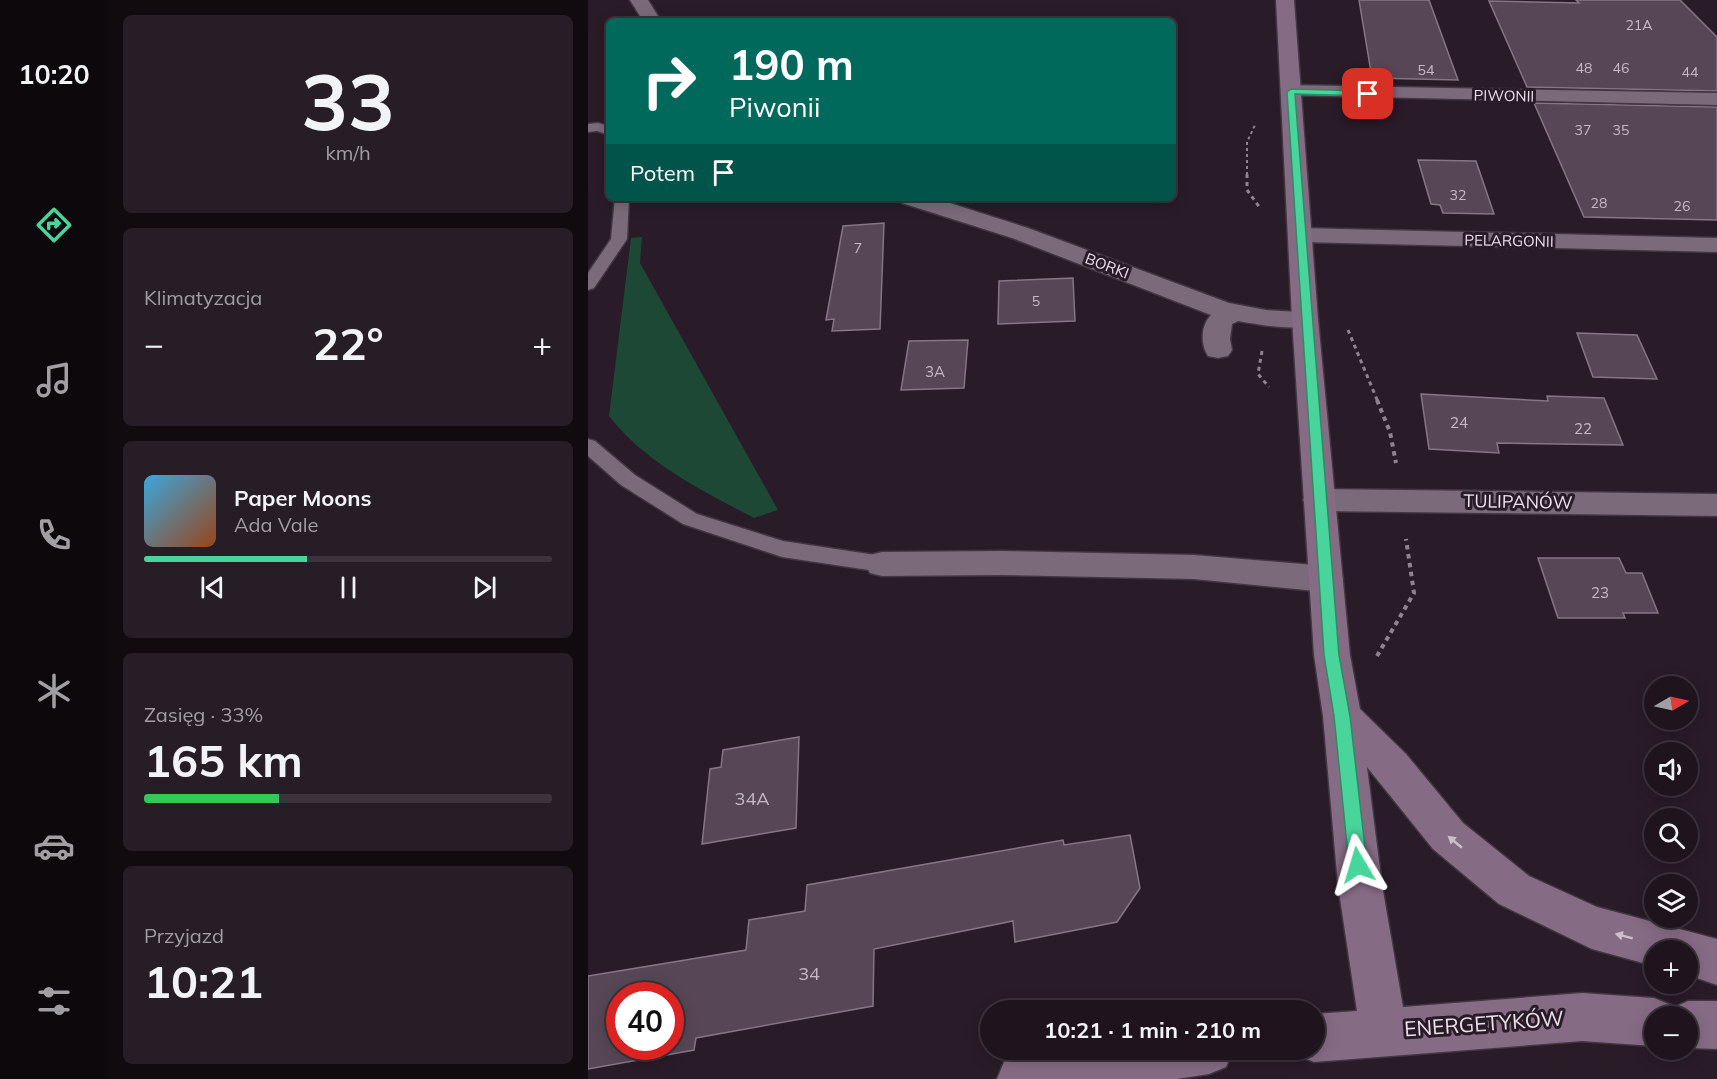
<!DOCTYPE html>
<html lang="pl">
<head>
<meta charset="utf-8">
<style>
  :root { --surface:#1f141e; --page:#271d27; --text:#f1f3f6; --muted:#a19ea4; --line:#3c333c; --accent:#49d49c }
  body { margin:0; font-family:Mulish,sans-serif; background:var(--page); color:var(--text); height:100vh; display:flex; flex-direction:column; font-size:22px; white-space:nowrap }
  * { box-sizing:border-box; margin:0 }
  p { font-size:20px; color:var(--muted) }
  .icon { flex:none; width:33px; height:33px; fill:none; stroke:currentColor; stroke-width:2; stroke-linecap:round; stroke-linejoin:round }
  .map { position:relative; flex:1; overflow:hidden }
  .sheet { display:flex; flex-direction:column; gap:15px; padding:15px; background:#110b10; width:480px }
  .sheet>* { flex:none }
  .top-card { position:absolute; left:18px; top:18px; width:570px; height:183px; border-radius:9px; box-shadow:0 3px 15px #0003,0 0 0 2px var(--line); background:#00695c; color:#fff; overflow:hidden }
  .needle { width:39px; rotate:81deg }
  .controls { position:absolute; left:1056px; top:676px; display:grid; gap:12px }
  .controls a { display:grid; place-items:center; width:54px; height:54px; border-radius:50%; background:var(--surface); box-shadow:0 3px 15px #0003,0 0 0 2px var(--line); font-size:30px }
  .speed { position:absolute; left:18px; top:982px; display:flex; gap:12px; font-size:30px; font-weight:700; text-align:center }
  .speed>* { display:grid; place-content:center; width:78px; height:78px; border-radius:50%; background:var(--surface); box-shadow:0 3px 15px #0003,0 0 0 2px var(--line); line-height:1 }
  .speed .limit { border:9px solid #d22; background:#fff; color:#111 }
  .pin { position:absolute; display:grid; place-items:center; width:51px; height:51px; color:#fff; margin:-26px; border-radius:12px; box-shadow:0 3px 9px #0006 }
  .me { position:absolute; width:66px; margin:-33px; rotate:353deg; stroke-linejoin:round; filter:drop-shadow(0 0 4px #0008) }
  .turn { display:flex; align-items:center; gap:21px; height:126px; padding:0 24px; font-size:27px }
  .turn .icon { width:78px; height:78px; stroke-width:2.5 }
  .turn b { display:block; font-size:42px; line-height:51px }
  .then { display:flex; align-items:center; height:57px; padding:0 24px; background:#0003; gap:12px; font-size:22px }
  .big { font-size:45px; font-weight:700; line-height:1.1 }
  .sheet .card { flex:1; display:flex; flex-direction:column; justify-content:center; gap:9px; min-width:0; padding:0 21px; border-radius:9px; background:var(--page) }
  .sheet .dial { align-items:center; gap:0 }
  .dial b { font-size:78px; line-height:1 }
  .song { display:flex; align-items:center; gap:18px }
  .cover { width:72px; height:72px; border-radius:9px; background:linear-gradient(135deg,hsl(200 70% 55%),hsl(20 70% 35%)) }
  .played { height:6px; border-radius:3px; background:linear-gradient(90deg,var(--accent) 40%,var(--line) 40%) }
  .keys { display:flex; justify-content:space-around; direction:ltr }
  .heat { display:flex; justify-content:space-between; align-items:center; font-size:33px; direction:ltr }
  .charge { height:9px; border-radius:4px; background:linear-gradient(90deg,#34c759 33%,var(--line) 0) }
  .trip { position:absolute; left:392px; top:1000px; width:345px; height:60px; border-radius:30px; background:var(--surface); box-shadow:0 3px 15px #0003,0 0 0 2px var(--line); font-weight:700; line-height:60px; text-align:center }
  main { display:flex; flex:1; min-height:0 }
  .tabs { display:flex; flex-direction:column; width:108px; justify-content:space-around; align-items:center; background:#0c080c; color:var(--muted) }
  .tabs .icon { width:42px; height:42px }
  .tabs .current { color:var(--accent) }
  .tabs b { font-size:27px; color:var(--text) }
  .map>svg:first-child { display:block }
  .green { fill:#1c4835 }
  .building { fill:#574756; stroke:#867585; stroke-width:1.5; fill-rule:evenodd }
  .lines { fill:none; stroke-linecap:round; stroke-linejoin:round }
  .lane-casing { stroke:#413641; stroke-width:3 }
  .street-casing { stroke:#413641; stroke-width:3 }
  .secondary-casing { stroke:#413641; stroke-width:3 }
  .path-far2 { stroke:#8f848e; stroke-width:2; stroke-dasharray:3 3; stroke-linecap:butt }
  .path-far1 { stroke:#8f848e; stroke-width:3; stroke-dasharray:4 4; stroke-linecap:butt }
  .path { stroke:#8f848e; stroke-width:4; stroke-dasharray:4.5 4.5; stroke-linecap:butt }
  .lane { fill:#7b6a79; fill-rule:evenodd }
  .street { fill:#7b6a79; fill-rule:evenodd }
  .secondary { fill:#866b84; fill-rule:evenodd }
  .oneway { fill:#ccbecb }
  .route { fill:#49d49c; stroke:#2f8a65; stroke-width:1.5 }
  .labels { text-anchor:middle; stroke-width:6; stroke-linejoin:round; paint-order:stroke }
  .far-number-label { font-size:14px; fill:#c5bac4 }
  .far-street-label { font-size:15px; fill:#eae1e9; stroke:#291b28 }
  .number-label { font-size:15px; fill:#c5bac4 }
  .street-label { font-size:18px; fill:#eae1e9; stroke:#291b28 }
  .near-number-label { font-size:18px; fill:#c5bac4 }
  .near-street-label { font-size:21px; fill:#eae1e9; stroke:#291b28 }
</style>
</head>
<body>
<main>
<nav class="tabs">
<b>10:20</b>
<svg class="icon current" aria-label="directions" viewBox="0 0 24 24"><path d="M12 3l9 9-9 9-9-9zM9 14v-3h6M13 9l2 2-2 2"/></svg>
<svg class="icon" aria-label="music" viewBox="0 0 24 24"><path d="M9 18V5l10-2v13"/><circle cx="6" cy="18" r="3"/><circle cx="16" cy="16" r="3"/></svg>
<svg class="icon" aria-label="phone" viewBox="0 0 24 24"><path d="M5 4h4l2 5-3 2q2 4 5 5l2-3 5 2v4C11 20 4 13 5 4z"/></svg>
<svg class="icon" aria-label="climate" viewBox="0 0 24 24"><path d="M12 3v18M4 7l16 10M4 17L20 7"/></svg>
<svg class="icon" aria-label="car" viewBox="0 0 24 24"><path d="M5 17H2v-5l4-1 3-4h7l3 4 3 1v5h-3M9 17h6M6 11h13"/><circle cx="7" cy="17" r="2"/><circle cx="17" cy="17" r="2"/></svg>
<svg class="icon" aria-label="filters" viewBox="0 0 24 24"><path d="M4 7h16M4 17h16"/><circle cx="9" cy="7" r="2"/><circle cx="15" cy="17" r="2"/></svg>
</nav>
<section class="sheet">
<div class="card dial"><b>33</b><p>km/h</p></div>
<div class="card"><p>Klimatyzacja</p>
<div class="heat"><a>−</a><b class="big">22°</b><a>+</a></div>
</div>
<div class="card">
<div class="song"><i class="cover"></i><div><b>Paper Moons</b><p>Ada Vale</p></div></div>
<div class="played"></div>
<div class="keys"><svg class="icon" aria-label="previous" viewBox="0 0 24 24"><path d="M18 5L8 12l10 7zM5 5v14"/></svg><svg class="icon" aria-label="pause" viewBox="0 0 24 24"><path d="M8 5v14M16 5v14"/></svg><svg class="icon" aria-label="next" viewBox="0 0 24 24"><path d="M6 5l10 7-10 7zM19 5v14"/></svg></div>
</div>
<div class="card"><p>Zasięg · 33%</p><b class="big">165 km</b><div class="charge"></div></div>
<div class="card"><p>Przyjazd</p><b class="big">10:21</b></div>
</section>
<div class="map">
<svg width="1129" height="1079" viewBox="0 0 1129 1079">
  <rect width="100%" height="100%" fill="#291b28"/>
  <path class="green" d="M54,237L52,263L190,510L166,518C113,490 59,464 21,416L43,238Z"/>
  <g class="building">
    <polygon points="771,0 841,0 870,80 784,78"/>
    <polygon points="988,0 1092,0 1129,37 1129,91 939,87 901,1 991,3"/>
    <polygon points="946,103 1129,107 1129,220 996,217"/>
    <polygon points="830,160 888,161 906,214 855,213 852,205 843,204"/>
    <polygon points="296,223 292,329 244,331 246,319 238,320 255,226"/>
    <polygon points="485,278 487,321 410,324 411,281"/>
    <polygon points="989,333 1049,335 1069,379 1005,377"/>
    <polygon points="380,340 376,388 313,390 321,341"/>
    <polygon points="833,394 960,401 959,396 1016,398 1035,445 909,443 911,453 841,449"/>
    <polygon points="950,558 1031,558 1038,573 1054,573 1070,613 1035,613 1037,618 970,618"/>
    <polygon points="211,737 208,828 114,844 122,769 133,767 135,750"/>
    <path d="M542,835L552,888L529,922L427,942L425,921L286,949L285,1006L108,1038L106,1050L0,1069V976L158,950L161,920L217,911L219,885L475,840L476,845ZM32,996H82V1047H32Z"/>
  </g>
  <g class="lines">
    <defs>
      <g id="lane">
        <polygon points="10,123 21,126 21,135 9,131 0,132 0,124"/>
        <polygon points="27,198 41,198 39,239 6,288 0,290 0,273 23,239"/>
        <polygon points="0,439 7,441 47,475 109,514 195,541 294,556 302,558 305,564 302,570 294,572 194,557 95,524 33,485 0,456"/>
      </g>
      <g id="street">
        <polygon points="42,0 60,0 73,21 55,21"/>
        <polygon points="703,85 1129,93 1129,105 696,95 693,91 696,87"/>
        <path d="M311,198H346L440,228L641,303L678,310L726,313L730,319L726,325C702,331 674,325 650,321L644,324L642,339L644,350L640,356L630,358L620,356C612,344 613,325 623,315L424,238L314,203Z"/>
        <polygon points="713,228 1129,238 1129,252 713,242 705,240 701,235 705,230"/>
        <polygon points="731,489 1129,494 1129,516 731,511 720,508 715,500 720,492"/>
        <polygon points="412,551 606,555 738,566 750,570 755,579 750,588 738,592 606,579 412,575 294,576 282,573 277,564 282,555 294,552"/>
      </g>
      <g id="secondary">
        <polygon points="688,0 706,0 730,319 762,655 772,709 818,754 875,823 941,876 1009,907 1129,939 1129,985 1100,975 1100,951 1066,951 1066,966 1004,949 911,904 845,849 779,767 794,885 815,1007 994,993 1066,998 1083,1005 1084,1008 1100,1001 1129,1001 1129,1049 1100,1048 1100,1017 1066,1017 1066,1046 994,1041 726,1062 709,1055 707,1050 726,1050 726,1014 769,1011 750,885 735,716 726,655 704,319"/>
        <polygon points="463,1050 645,1050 638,1067 621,1074 589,1079 409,1079 416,1062 433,1055"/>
      </g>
    </defs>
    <use href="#lane" class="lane-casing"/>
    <use href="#street" class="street-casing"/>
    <use href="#secondary" class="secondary-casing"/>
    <polyline class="path-far2" points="659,175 659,142 667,125"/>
    <g class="path-far1">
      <polyline points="659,174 659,190 672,208"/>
      <polyline points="760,330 790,402"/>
      <polyline points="674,351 670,374 681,387"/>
    </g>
    <g class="path">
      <polyline points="789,400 802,432 808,463"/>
      <polyline points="789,656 826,593 818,539"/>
    </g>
    <use href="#lane" class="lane"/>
    <use href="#street" class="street"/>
    <use href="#secondary" class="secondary"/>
  </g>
  <defs><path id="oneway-solid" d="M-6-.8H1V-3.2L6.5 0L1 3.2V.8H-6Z" transform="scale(1.5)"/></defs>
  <g class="oneway">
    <use href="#oneway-solid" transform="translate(867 842) rotate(-140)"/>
    <use href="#oneway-solid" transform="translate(1036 936) rotate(-165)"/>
  </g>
  <polygon class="route" points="703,89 780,91 784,94 780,96 707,94 751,655 762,716 779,865 776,871 770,873 764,871 761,865 746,716 736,655 699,92"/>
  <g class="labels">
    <g class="far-number-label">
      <text x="1051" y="30">21A</text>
      <text x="996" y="73">48</text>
      <text x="1033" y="73">46</text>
      <text x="838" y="75">54</text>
      <text x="1102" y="77">44</text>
      <text x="995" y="135">37</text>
      <text x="1033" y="135">35</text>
      <text x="870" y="200">32</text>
      <text x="1011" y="208">28</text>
      <text x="1094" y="211">26</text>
      <text x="270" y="253">7</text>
      <text x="448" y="306">5</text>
    </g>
    <g class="far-street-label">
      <text transform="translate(916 96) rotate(1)" y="5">PIWONII</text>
      <text transform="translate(921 241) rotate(1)" y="5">PELARGONII</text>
      <text transform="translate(519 266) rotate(21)" y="5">BORKI</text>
    </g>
    <g class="number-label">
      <text x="347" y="377">3A</text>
      <text x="871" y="428">24</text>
      <text x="995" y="434">22</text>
      <text x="1012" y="598">23</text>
    </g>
    <g class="street-label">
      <text transform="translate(930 502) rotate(1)" y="6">TULIPANÓW</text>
    </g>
    <g class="near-number-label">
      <text x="164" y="805">34A</text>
      <text x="221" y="980">34</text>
    </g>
    <g class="near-street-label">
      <text transform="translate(896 1024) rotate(-4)" y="7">ENERGETYKÓW</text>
    </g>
  </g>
</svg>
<div class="controls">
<a><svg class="needle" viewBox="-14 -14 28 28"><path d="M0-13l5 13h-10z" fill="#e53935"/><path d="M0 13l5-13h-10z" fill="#a19ea4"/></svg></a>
<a><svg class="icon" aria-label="sound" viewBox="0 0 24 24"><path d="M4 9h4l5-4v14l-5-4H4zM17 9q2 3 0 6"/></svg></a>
<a><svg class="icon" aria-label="search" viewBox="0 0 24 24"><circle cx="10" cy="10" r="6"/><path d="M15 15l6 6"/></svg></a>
<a><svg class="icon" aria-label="layers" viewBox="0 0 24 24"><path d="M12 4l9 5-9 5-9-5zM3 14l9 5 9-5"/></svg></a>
<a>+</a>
<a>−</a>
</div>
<div class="speed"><div class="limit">40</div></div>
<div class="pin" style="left:780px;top:94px;background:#d93025"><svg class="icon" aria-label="arrive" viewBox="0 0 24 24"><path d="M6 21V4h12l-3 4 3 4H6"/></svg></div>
<svg class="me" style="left:770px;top:865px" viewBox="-20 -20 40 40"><path d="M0-17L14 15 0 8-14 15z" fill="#49d49c" stroke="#fff" stroke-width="4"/></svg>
<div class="trip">10:21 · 1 min · 210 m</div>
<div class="top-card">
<div class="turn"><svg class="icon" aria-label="right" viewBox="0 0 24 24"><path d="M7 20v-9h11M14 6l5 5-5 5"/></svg><div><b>190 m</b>Piwonii</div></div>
<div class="then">Potem<svg class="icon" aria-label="arrive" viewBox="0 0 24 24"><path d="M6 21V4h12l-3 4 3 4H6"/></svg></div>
</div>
</div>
</main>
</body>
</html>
